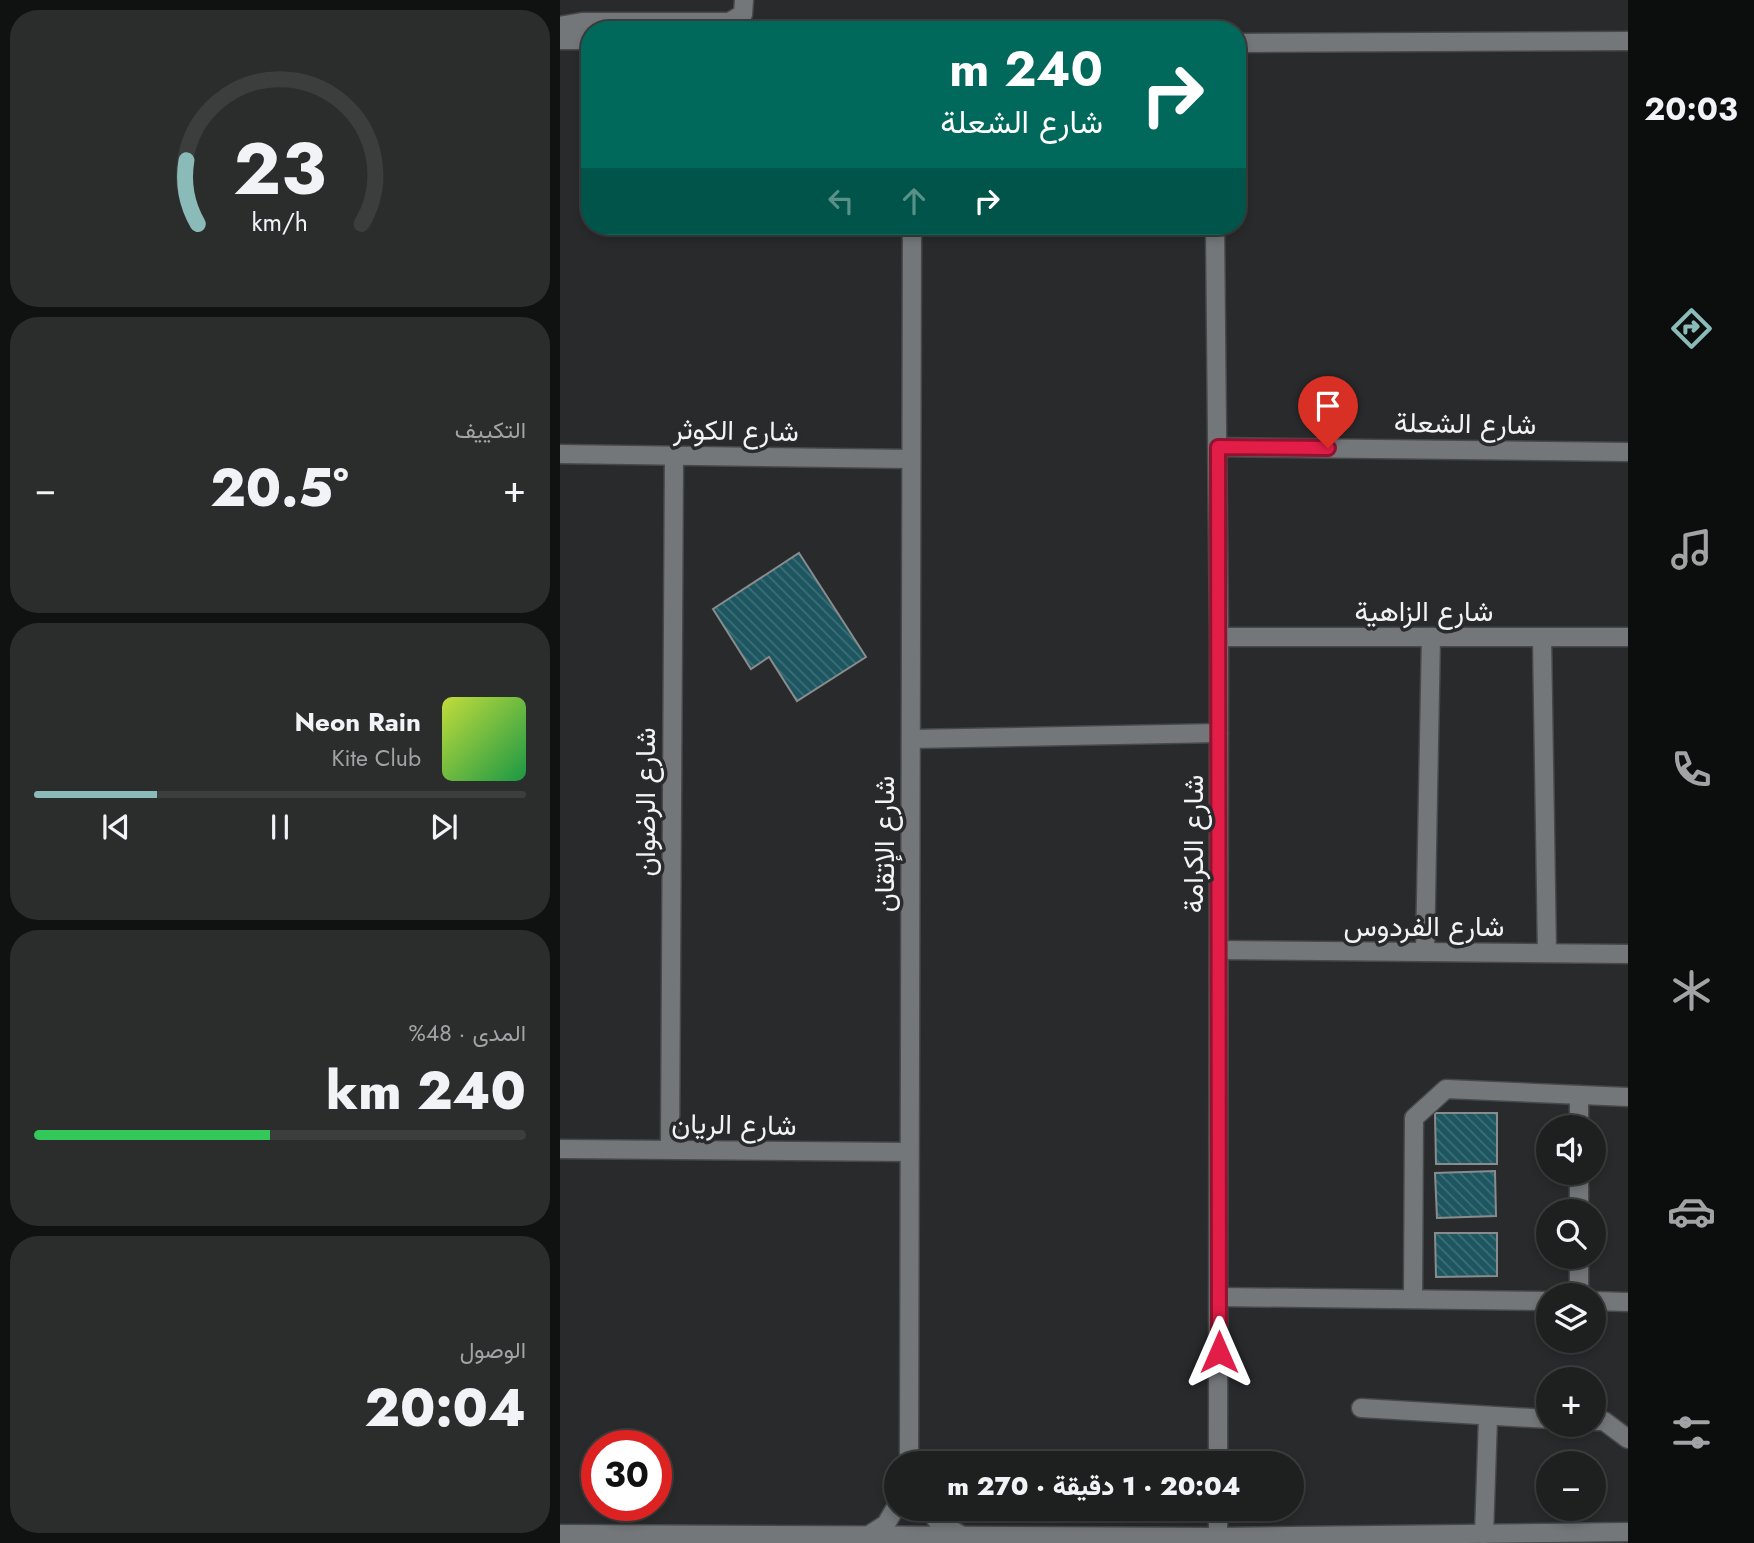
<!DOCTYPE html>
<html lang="ar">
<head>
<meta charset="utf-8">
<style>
  :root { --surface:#1e2020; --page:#2b2d2d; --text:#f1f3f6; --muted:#a1a3a5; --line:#3c3e3e; --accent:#8bbbb9 }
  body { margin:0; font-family:Jost,Vazirmatn,sans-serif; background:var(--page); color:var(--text); direction:rtl; height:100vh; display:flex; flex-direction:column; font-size:26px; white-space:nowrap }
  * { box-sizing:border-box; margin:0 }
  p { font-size:23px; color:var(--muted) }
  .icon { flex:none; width:38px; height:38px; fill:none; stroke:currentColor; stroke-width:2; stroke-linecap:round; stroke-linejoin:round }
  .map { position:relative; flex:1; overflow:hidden; direction:ltr }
  .drawer { display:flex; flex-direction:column; gap:10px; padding:10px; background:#101212; width:560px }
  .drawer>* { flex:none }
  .guide { position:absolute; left:21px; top:21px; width:665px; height:214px; border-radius:28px; box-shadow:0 4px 10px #0003,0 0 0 2px var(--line); direction:rtl; background:#00695c; color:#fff; overflow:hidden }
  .fabs { position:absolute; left:976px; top:1115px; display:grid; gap:14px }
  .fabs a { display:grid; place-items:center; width:70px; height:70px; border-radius:50%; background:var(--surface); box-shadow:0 4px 10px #0003,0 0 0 2px var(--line); font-size:35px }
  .speed { position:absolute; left:21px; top:1430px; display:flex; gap:14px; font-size:35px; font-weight:700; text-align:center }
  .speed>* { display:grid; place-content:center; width:91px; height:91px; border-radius:50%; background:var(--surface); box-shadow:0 4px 10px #0003,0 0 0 2px var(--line); line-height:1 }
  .speed .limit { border:10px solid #d22; background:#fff; color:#111 }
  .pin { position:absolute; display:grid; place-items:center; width:60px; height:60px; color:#fff; margin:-72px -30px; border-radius:50% 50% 50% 0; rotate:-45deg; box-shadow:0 0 7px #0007 }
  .pin .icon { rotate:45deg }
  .me { position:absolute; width:77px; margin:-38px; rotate:0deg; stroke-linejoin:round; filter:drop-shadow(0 0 5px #0008) }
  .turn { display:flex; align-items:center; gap:24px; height:147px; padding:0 28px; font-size:32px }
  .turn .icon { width:91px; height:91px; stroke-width:2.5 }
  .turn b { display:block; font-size:49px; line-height:60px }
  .lanes { display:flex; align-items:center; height:66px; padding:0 28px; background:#0003; justify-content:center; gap:35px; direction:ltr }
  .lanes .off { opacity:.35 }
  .big { font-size:52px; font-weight:800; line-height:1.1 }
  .drawer .widget { flex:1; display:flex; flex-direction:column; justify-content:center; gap:10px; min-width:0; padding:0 24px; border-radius:28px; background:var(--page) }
  .drawer .dial { align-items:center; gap:0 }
  .dial svg { height:182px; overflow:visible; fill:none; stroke:var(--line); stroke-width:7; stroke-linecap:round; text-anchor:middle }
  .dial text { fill:var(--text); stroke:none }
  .song { display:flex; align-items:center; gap:21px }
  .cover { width:84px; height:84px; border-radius:10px; background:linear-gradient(135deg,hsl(70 70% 55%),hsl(140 70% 35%)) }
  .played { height:7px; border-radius:4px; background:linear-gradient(90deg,var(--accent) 25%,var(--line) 25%) }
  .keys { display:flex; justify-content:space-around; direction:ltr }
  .heat { display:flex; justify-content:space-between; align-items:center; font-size:38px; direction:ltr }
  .charge { height:10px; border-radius:5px; background:linear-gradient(90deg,#34c759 48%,var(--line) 0) }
  .trip { position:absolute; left:324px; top:1451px; width:420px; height:70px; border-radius:35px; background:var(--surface); box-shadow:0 4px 10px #0003,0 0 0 2px var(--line); font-weight:800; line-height:70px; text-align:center; direction:rtl }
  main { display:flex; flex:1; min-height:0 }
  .tab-bar { display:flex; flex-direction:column; width:126px; justify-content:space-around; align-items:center; background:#0c0d0d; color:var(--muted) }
  .tab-bar .icon { width:49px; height:49px }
  .tab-bar .selected { color:var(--accent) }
  .tab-bar b { font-size:32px; color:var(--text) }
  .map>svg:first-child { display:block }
  .building { fill:url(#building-back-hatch); stroke:#898c8d; stroke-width:2 }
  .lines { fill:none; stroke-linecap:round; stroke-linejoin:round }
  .minor-casing { stroke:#46494a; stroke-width:21 }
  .minor { stroke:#747779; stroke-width:18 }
  .route-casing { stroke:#92132f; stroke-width:18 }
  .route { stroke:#e11d48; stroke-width:12 }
  .labels { text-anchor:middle; stroke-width:7; stroke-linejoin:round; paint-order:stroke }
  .street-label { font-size:28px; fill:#f1f3f4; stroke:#282a2b }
</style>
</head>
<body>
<main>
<nav class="tab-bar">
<b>20:03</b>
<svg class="icon selected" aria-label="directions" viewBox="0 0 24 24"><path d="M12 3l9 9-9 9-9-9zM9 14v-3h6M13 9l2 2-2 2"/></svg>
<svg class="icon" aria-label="music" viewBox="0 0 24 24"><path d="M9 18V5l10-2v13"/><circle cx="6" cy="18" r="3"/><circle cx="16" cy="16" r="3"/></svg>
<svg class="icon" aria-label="phone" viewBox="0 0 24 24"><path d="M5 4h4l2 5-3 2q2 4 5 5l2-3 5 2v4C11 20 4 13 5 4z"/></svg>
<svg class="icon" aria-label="climate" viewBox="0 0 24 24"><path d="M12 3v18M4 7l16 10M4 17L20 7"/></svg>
<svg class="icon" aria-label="car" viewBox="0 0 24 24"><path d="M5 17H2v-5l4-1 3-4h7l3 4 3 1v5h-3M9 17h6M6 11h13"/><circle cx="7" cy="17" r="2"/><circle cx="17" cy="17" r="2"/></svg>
<svg class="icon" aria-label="filters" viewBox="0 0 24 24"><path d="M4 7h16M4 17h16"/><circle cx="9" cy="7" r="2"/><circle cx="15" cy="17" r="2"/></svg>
</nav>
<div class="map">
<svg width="1068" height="1543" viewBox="0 0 1068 1543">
  <defs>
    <pattern id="building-back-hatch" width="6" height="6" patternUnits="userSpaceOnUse" patternTransform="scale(1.75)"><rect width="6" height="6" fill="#1d5660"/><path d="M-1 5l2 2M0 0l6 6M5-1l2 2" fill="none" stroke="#3e6f77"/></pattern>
  </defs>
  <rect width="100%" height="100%" fill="#282a2b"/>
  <g class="building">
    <polygon points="239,553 306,657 237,701 209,657 191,669 153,609"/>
    <polygon points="875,1113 937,1113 937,1164 876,1164"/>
    <polygon points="935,1171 936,1216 877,1218 875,1173"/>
    <polygon points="875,1233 937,1233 937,1276 876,1277"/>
  </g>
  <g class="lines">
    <defs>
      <g id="minor">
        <polyline points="0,26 22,22 169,22 183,14 184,0"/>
        <polyline points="0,40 30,40"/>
        <polyline points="677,43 1068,41"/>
        <polyline points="655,226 659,637 658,1463"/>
        <polyline points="658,447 1068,452"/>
        <polyline points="0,454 351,459"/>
        <polyline points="659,637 1068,637"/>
        <polyline points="982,638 987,953"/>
        <polyline points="351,739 659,733"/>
        <polyline points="659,950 1068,954"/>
        <polyline points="865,952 871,637"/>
        <polyline points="1019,1095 1019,1127"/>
        <polyline points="0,1149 348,1152"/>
        <polyline points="110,1149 114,456"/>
        <polyline points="1019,1172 1019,1211"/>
        <polyline points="1019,1256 1019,1295"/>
        <polyline points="659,1297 989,1301"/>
        <polyline points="853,1299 854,1118 886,1089 1068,1097"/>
        <polyline points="1034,1301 1068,1302"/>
        <polyline points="801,1408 989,1419"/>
        <polyline points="1034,1421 1044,1421 1068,1439"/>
        <polyline points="349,1463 352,226"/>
        <polyline points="368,1508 378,1522 401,1535"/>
        <polyline points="0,1534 658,1537 1068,1532"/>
        <polyline points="924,1534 928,1418"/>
        <polyline points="309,1535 326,1524 336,1507"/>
        <polyline points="658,1537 658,1508"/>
      </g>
    </defs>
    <use href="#minor" class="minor-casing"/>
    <use href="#minor" class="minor"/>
  </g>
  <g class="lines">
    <defs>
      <polyline id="route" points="659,1352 658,447 768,448"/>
    </defs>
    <use href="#route" class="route-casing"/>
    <use href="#route" class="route"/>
  </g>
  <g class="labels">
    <g class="street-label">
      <text transform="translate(905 423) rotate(1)" y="10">شارع الشعلة</text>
      <text transform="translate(176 430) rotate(1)" y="10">شارع الكوثر</text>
      <text x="864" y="621">شارع الزاهية</text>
      <text transform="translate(85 802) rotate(-90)" y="10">شارع الرضوان</text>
      <text transform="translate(324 844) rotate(-90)" y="10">شارع الإتقان</text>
      <text transform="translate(633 844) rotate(-90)" y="10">شارع الكرامة</text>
      <text x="864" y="936">شارع الفردوس</text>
      <text transform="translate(174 1124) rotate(1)" y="10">شارع الريان</text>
    </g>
  </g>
</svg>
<div class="fabs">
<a><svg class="icon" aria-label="sound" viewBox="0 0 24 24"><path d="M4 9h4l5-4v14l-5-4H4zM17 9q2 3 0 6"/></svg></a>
<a><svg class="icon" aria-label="search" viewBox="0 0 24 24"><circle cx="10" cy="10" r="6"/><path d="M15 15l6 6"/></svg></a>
<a><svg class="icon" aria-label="layers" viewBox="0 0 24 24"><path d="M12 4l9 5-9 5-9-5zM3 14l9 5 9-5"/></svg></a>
<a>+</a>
<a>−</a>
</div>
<div class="speed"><div class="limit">30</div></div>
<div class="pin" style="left:768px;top:448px;background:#d93025"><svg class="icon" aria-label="arrive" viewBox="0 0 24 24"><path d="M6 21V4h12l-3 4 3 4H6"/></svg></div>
<svg class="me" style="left:659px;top:1352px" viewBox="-20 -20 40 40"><path d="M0-17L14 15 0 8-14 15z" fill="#e11d48" stroke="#fff" stroke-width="4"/></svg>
<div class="trip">20:04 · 1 دقيقة · 270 m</div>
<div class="guide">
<div class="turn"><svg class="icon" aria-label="right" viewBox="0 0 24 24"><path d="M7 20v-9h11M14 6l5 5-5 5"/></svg><div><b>240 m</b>شارع الشعلة</div></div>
<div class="lanes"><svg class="icon off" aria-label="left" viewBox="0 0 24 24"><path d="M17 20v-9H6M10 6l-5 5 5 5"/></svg><svg class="icon off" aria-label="ahead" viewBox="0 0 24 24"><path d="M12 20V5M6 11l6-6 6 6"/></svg><svg class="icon" aria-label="right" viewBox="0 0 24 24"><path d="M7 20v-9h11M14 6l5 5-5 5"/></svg></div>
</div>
</div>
<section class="drawer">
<div class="widget dial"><svg viewBox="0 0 100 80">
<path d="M14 69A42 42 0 1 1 86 69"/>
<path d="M14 69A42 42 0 0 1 9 41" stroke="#8bbbb9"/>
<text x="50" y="56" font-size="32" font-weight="700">23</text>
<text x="50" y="72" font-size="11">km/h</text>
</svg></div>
<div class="widget"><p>التكييف</p>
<div class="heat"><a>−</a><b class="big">20.5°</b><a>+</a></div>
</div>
<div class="widget">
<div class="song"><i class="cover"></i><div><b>Neon Rain</b><p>Kite Club</p></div></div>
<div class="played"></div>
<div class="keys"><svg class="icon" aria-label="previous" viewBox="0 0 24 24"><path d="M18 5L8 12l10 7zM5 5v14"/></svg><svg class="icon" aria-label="pause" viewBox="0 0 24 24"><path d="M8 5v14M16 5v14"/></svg><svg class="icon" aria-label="next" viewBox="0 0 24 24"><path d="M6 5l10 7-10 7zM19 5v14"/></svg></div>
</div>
<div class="widget"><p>المدى · 48%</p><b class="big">240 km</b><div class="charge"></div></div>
<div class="widget"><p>الوصول</p><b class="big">20:04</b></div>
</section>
</main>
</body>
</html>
